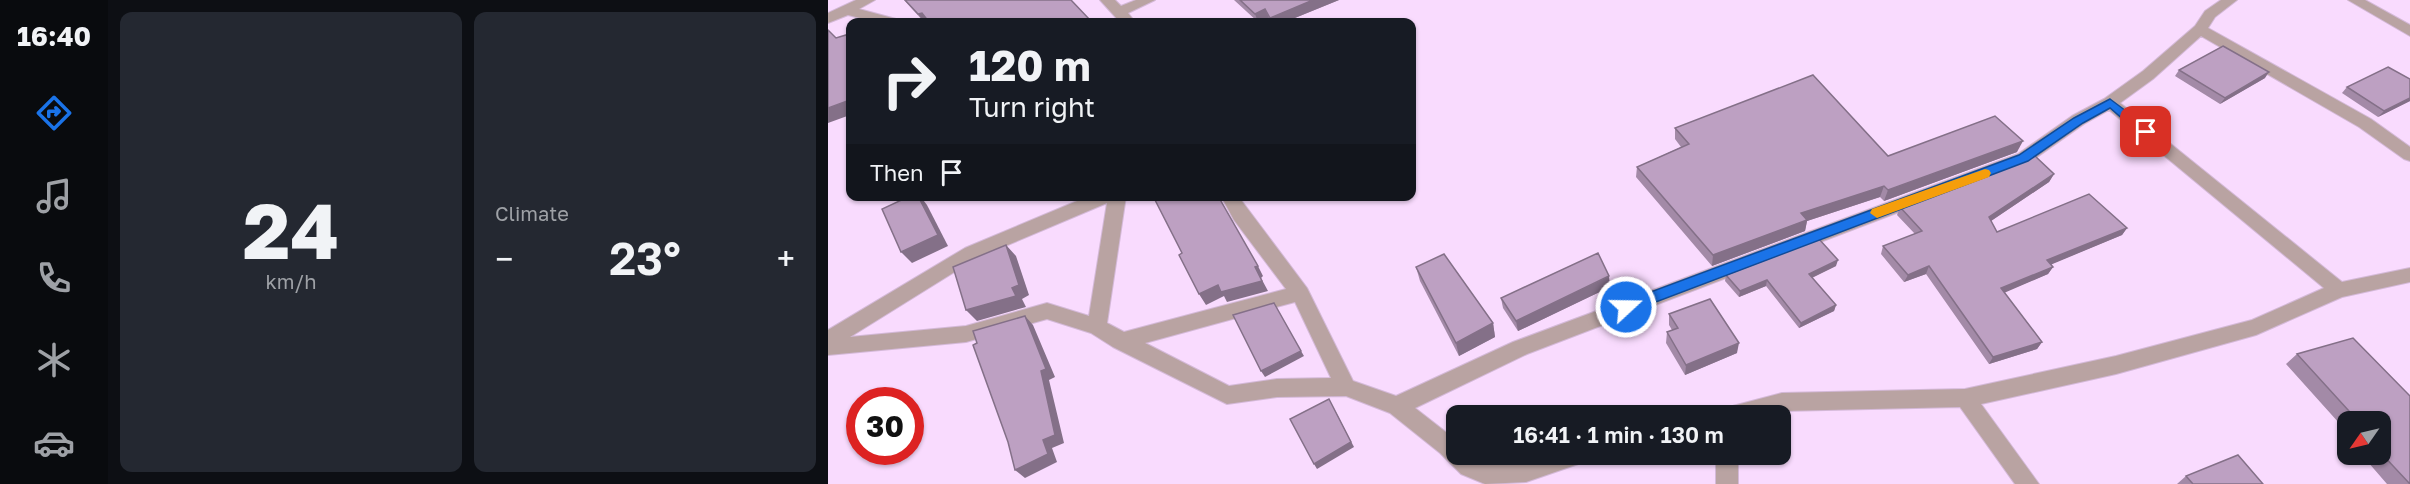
<!DOCTYPE html>
<html lang="en">
<head>
<meta charset="utf-8">
<style>
  :root { --surface:#171b24; --page:#242831; --text:#f1f3f6; --muted:#9ea1a6; --accent:#1a73e8 }
  body { margin:0; font-family:"Golos Text",sans-serif; background:var(--page); color:var(--text); height:100vh; display:flex; flex-direction:column; font-size:22px; white-space:nowrap }
  * { box-sizing:border-box; margin:0 }
  p { font-size:20px; color:var(--muted) }
  .icon { flex:none; width:33px; height:33px; fill:none; stroke:currentColor; stroke-width:2; stroke-linecap:round; stroke-linejoin:round }
  .map { position:relative; flex:1; overflow:hidden }
  .drawer { display:flex; flex-direction:column; gap:12px; padding:12px; background:#0d0f14; width:720px }
  .drawer>* { flex:none }
  .top-card { position:absolute; left:18px; top:18px; width:570px; height:183px; border-radius:12px; box-shadow:0 2px 4px #0004; background:#171b24; color:var(--text); overflow:hidden }
  .needle { width:39px; rotate:236deg }
  .fabs { position:absolute; left:1509px; top:411px; display:grid; gap:12px }
  .fabs a { display:grid; place-items:center; width:54px; height:54px; border-radius:12px; background:var(--surface); box-shadow:0 2px 4px #0004; font-size:30px }
  .speed { position:absolute; left:18px; top:387px; display:flex; gap:12px; font-size:30px; font-weight:700; text-align:center }
  .speed>* { display:grid; place-content:center; width:78px; height:78px; border-radius:50%; background:var(--surface); box-shadow:0 2px 4px #0004; line-height:1 }
  .speed .limit { border:9px solid #d22; background:#fff; color:#111 }
  .pin { position:absolute; display:grid; place-items:center; width:51px; height:51px; color:#fff; margin:-26px; border-radius:12px; box-shadow:0 3px 9px #0006 }
  .me { position:absolute; width:66px; margin:-33px; rotate:69deg; stroke-linejoin:round; filter:drop-shadow(0 0 4px #0008) }
  .turn { display:flex; align-items:center; gap:21px; height:126px; padding:0 24px; font-size:27px }
  .turn .icon { width:78px; height:78px; stroke-width:2.5 }
  .turn b { display:block; font-size:42px; line-height:51px }
  .then { display:flex; align-items:center; height:57px; padding:0 24px; background:#0003; gap:12px; font-size:22px }
  .big { font-size:45px; font-weight:600; line-height:1.1 }
  .drawer .card { flex:1; display:flex; flex-direction:column; justify-content:center; gap:9px; min-width:0; padding:0 21px; border-radius:12px; background:var(--page) }
  .drawer .dial { align-items:center; gap:0 }
  .dial b { font-size:78px; line-height:1 }
  .heat { display:flex; justify-content:space-between; align-items:center; font-size:33px; direction:ltr }
  .drawer .tiles { flex:1; display:grid; gap:12px; grid-template-columns:repeat(2,1fr) }
  .trip { position:absolute; left:618px; top:405px; width:345px; height:60px; border-radius:12px; background:var(--surface); box-shadow:0 2px 4px #0004; font-weight:600; line-height:60px; text-align:center }
  main { display:flex; flex:1; min-height:0 }
  .dock { display:flex; flex-direction:column; width:108px; justify-content:space-around; align-items:center; background:#090b0e; color:var(--muted) }
  .dock .icon { width:42px; height:42px }
  .dock .current { color:var(--accent) }
  .dock b { font-size:27px; color:var(--text) }
  .map>svg:first-child { display:block }
  .lines { fill:none; stroke-linecap:round; stroke-linejoin:round }
  .street-casing { stroke:#d4b9d8; stroke-width:2 }
  .street { fill:#b9a3a2; fill-rule:evenodd }
  .wall { fill:#a38aa7 }
  .shaded-wall { fill:#847088 }
  .building { fill:#bda0c2; stroke:#847088; stroke-width:1.5 }
  .route { fill:#1a73e8; stroke:#114b97; stroke-width:1.5 }
  .slow { fill:#f59e0b }
</style>
</head>
<body>
<main>
<nav class="dock">
<b>16:40</b>
<svg class="icon current" aria-label="directions" viewBox="0 0 24 24"><path d="M12 3l9 9-9 9-9-9zM9 14v-3h6M13 9l2 2-2 2"/></svg>
<svg class="icon" aria-label="music" viewBox="0 0 24 24"><path d="M9 18V5l10-2v13"/><circle cx="6" cy="18" r="3"/><circle cx="16" cy="16" r="3"/></svg>
<svg class="icon" aria-label="phone" viewBox="0 0 24 24"><path d="M5 4h4l2 5-3 2q2 4 5 5l2-3 5 2v4C11 20 4 13 5 4z"/></svg>
<svg class="icon" aria-label="climate" viewBox="0 0 24 24"><path d="M12 3v18M4 7l16 10M4 17L20 7"/></svg>
<svg class="icon" aria-label="car" viewBox="0 0 24 24"><path d="M5 17H2v-5l4-1 3-4h7l3 4 3 1v5h-3M9 17h6M6 11h13"/><circle cx="7" cy="17" r="2"/><circle cx="17" cy="17" r="2"/></svg>
</nav>
<section class="drawer">
<div class="tiles">
<div class="card dial"><b>24</b><p>km/h</p></div>
<div class="card"><p>Climate</p>
<div class="heat"><a>−</a><b class="big">23°</b><a>+</a></div>
</div>
</div>
</section>
<div class="map">
<svg width="1582" height="484" viewBox="0 0 1582 484">
  <rect width="100%" height="100%" fill="#f9dbfe"/>
  <g class="lines">
    <defs>
      <g id="street">
        <polygon points="28,0 47,0 31,9 68,19 70,22 48,22 20,15 0,23 0,13"/>
        <polygon points="272,0 287,0 293,6 308,0 327,0 300,13 307,22 292,22"/>
        <path d="M1393,0H1409L1387,17L1380,28L1543,119L1582,147V161L1576,159L1531,127L1373,36L1325,79L1292,103L1514,282L1582,268V282L1514,297L1428,335L1288,374L1153,404L1211,484H1187L1132,407L954,411L938,416H891L894,409L901,407L954,393L1137,389L1288,356L1424,320L1496,288L1281,110L1256,124L1202,162L699,354L587,408L628,440V454H643C665,476 694,459 719,455C732,452 748,454 762,454L759,461L698,482L657,484L633,474L612,453L562,413L518,396L449,397L399,404L285,347L263,333L219,319L138,342L0,355V330L137,248L261,196H298L279,323L296,332L458,289L406,220L393,196H410L479,288L525,381L568,396L685,342L1190,154L1244,116L1276,99L1315,71L1367,26L1377,11ZM279,203L261,316L219,303L138,326L22,337L149,258ZM467,302L503,378L449,379L401,386L317,343Z"/>
        <polygon points="1520,0 1537,0 1582,25 1582,36"/>
        <rect x="888" y="454" width="22" height="30"/>
      </g>
    </defs>
    <use href="#street" class="street-casing"/>
    <use href="#street" class="street"/>
  </g>
  <g class="wall">
    <polygon points="76,0 243,0 264,22 96,22"/>
    <polygon points="406,0 511,0 457,22 443,22 441,18 430,22"/>
    <polygon points="1351,70 1437,78 1392,104 1347,76"/>
    <polygon points="1582,79 1582,101 1550,117 1514,93 1519,87"/>
    <polygon points="847,128 1060,156 1189,152 1056,201 1052,197 979,221 977,231 884,266 808,177 809,167 853,147 847,139"/>
    <polygon points="1226,174 1221,182 1163,221 1169,232 1299,228 1294,235 1223,264 1225,267 1220,274 1176,292 1214,342 1209,349 1161,364 1098,274 1076,282 1053,254 1055,246 1087,234 1069,215 1072,207"/>
    <polygon points="1008,266 984,278 1008,305 1006,311 971,328 938,286 911,297 897,281 898,275"/>
    <polygon points="588,267 665,323 667,337 631,356 592,281"/>
    <polygon points="782,287 690,331 675,308 673,298"/>
    <polygon points="841,314 909,353 857,375 838,343 839,332 844,330 841,325"/>
    <polygon points="1469,354 1582,396 1582,484 1559,484 1533,454 1552,454 1552,422 1520,422 1520,433 1458,364"/>
    <polygon points="1358,476 1435,484 1349,484"/>
  </g>
  <g class="shaded-wall">
    <polygon points="485,0 511,0 457,22 444,22 442,18"/>
    <polygon points="437,9 441,18 430,22 427,14"/>
    <polygon points="94,13 101,22 96,22 90,14"/>
    <polygon points="1441,72 1437,78 1392,104 1397,98"/>
    <polygon points="1582,98 1582,101 1550,117 1556,111"/>
    <polygon points="22,100 22,115 0,123 0,108"/>
    <polygon points="1195,141 1189,152 1056,201 1060,190"/>
    <polygon points="1226,174 1221,182 1157,225 1161,217"/>
    <polygon points="1056,186 1052,197 979,221 977,231 884,266 885,255 973,213"/>
    <polygon points="90,196 92,196 99,205 120,246 84,263 73,252"/>
    <polygon points="1299,228 1294,235 1215,268 1219,260"/>
    <polygon points="178,245 188,256 201,295 194,299 198,307 149,321 138,310 184,288"/>
    <polygon points="1010,260 1008,266 979,280 981,274"/>
    <polygon points="430,266 435,276 433,278 440,291 399,302 396,296 378,305 371,294"/>
    <polygon points="1101,266 1098,274 1076,282 1080,275"/>
    <polygon points="1225,267 1220,274 1169,296 1173,288"/>
    <polygon points="781,276 782,287 690,331 688,321"/>
    <polygon points="939,280 938,286 911,297 912,291"/>
    <polygon points="1008,305 1006,311 971,328 973,323"/>
    <polygon points="197,316 205,325 227,377 221,380 236,443 224,448 229,462 197,478 187,470 215,440"/>
    <polygon points="665,323 667,337 631,356 628,343"/>
    <polygon points="1214,342 1209,349 1161,364 1165,357"/>
    <polygon points="911,343 909,353 857,375 858,365"/>
    <polygon points="473,351 476,356 437,377 433,371"/>
    <polygon points="501,399 526,447 489,469 486,464"/>
  </g>
  <g class="building">
    <polygon points="77,0 243,0 263,21 259,22 101,22 94,13 90,14"/>
    <polygon points="412,0 485,0 442,18 437,9 427,14"/>
    <polygon points="0,30 8,38 18,35 22,41 22,100 0,108"/>
    <polygon points="1395,46 1441,72 1397,98 1351,70"/>
    <polygon points="1560,67 1582,79 1582,98 1556,111 1519,87"/>
    <polygon points="985,75 1060,156 1167,116 1195,141 1060,190 1056,186 973,213 979,220 885,255 809,167 861,144 847,128"/>
    <polygon points="1207,156 1226,174 1161,217 1169,232 1261,194 1299,228 1219,260 1225,267 1173,288 1214,342 1165,357 1101,266 1080,275 1055,246 1094,231 1072,207"/>
    <polygon points="82,196 90,196 110,235 73,252 54,209"/>
    <polygon points="325,196 390,196 430,266 427,267 434,281 393,292 390,285 371,294 351,255 354,253"/>
    <polygon points="991,239 1010,260 981,274 1008,305 973,323 939,280 912,291 898,275"/>
    <polygon points="178,245 191,285 184,288 188,296 138,310 125,267"/>
    <polygon points="770,253 781,276 688,321 673,298"/>
    <polygon points="616,254 665,323 628,343 588,267"/>
    <polygon points="882,299 911,343 858,365 839,332 850,328 841,314"/>
    <polygon points="446,303 473,351 433,371 405,315"/>
    <polygon points="197,316 218,369 213,371 227,435 215,440 220,454 187,470 180,442 145,345 149,343 145,331"/>
    <polygon points="1525,338 1582,396 1582,484 1552,452 1552,422 1531,422 1469,354"/>
    <polygon points="501,399 523,442 486,464 462,419"/>
    <polygon points="1410,455 1435,484 1365,484 1358,476"/>
  </g>
  <polygon class="route" points="1282,99 1322,129 1322,135 1313,135 1282,108 1255,123 1200,161 804,311 793,311 791,307 793,303 1191,155 1246,118"/>
  <polygon class="slow" points="1157,169 1161,170 1163,173 1161,177 1049,218 1042,213 1044,209"/>
</svg>
<div class="fabs">
<a><svg class="needle" viewBox="-14 -14 28 28"><path d="M0-13l5 13h-10z" fill="#e53935"/><path d="M0 13l5-13h-10z" fill="#9ea1a6"/></svg></a>
</div>
<div class="speed"><div class="limit">30</div></div>
<div class="pin" style="left:1318px;top:132px;background:#d93025"><svg class="icon" aria-label="arrive" viewBox="0 0 24 24"><path d="M6 21V4h12l-3 4 3 4H6"/></svg></div>
<svg class="me" style="left:798px;top:307px" viewBox="-20 -20 40 40"><circle r="17" fill="#1a73e8" stroke="#fff" stroke-width="3"/><path d="M0-11L8 9 0 5-8 9z" fill="#fff"/></svg>
<div class="trip">16:41 · 1 min · 130 m</div>
<div class="top-card">
<div class="turn"><svg class="icon" aria-label="right" viewBox="0 0 24 24"><path d="M7 20v-9h11M14 6l5 5-5 5"/></svg><div><b>120 m</b>Turn right</div></div>
<div class="then">Then<svg class="icon" aria-label="arrive" viewBox="0 0 24 24"><path d="M6 21V4h12l-3 4 3 4H6"/></svg></div>
</div>
</div>
</main>
</body>
</html>
